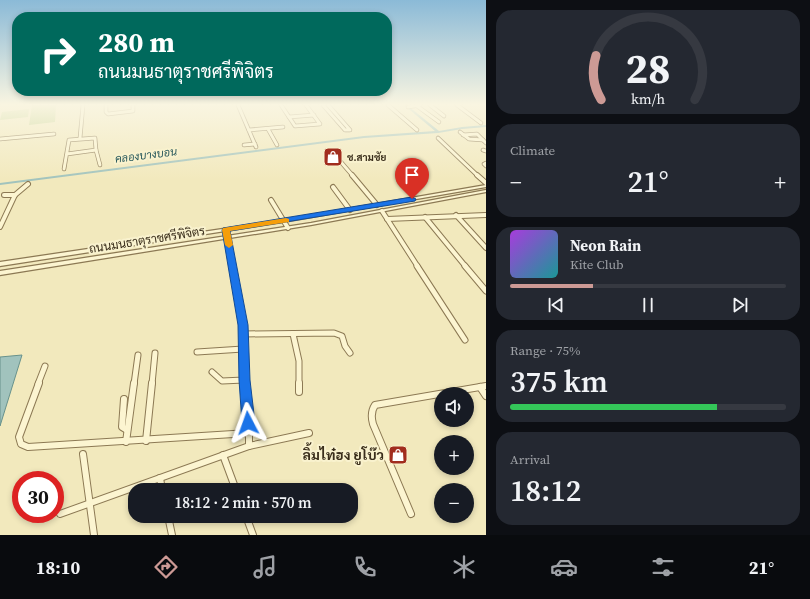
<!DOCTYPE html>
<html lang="en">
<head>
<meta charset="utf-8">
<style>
  :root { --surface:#171b24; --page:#242831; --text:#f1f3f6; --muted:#9ea1a6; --line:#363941; --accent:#cd9a95 }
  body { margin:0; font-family:"Source Serif 4",Sarabun,serif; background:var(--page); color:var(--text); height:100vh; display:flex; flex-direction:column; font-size:15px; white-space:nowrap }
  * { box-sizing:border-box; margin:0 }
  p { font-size:13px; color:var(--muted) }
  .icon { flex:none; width:22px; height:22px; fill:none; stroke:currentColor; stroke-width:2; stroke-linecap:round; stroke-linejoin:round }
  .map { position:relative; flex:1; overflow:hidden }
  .sheet { display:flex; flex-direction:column; gap:10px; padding:10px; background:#0d0f14; width:324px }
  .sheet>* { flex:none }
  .top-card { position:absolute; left:12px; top:12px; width:380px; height:84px; border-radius:16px; box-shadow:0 2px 6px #0003; background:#00695c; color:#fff; overflow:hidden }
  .controls { position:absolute; left:434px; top:387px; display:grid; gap:8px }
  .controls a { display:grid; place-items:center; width:40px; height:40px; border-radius:50%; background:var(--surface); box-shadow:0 2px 6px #0003; font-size:20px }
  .speed { position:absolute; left:12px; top:471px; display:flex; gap:8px; font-size:20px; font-weight:700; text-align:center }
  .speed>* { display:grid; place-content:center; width:52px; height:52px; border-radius:50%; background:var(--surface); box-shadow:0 2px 6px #0003; line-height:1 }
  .speed .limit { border:6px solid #d22; background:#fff; color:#111 }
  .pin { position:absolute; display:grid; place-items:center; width:34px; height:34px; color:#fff; margin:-41px -17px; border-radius:50% 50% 50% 0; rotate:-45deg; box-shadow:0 0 4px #0007 }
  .pin .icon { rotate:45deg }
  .me { position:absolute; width:44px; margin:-22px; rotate:356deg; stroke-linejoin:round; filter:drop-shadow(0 0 3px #0008) }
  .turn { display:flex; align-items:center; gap:14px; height:84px; padding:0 20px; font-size:18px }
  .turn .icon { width:52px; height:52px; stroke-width:2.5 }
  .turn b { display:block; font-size:28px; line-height:34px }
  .big { font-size:30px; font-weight:600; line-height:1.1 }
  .sheet .card { flex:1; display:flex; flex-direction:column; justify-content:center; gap:6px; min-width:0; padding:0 14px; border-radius:16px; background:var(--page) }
  .sheet .dial { align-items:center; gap:0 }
  .dial svg { height:104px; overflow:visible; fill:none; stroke:var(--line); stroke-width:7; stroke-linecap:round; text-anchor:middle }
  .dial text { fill:var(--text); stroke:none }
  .song { display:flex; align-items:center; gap:12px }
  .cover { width:48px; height:48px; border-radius:6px; background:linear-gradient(135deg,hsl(280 70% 55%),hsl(180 70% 35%)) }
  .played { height:4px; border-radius:2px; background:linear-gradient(90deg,var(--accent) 30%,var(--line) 30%) }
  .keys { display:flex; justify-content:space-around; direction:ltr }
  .heat { display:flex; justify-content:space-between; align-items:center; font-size:22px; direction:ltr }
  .charge { height:6px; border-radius:3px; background:linear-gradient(90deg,#34c759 75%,var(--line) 0) }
  .trip { position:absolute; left:128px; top:483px; width:230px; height:40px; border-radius:16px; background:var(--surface); box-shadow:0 2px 6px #0003; font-weight:600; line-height:40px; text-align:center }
  .dock { display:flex; height:64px; justify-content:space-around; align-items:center; background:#090b0e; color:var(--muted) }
  .dock .icon { width:28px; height:28px }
  .dock .active { color:var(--accent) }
  .dock b { font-size:18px; color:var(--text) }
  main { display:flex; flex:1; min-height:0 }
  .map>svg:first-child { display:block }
  .green { fill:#c2d190 }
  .water { fill:#a1c3bd; stroke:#68928c }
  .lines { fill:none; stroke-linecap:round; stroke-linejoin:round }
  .canal { fill:#a1c3bd; fill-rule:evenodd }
  .minor-far3-casing { stroke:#8c7954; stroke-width:4.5 }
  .minor-far2-casing { stroke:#8c7954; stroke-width:6 }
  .minor-far1-casing { stroke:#8c7954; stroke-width:7 }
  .minor-casing { stroke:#8c7954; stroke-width:8 }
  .tertiary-casing { stroke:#8c7954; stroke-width:2.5 }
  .minor-far3 { stroke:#fcf5d1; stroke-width:3 }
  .minor-far2 { stroke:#fcf5d1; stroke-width:4 }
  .minor-far1 { stroke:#fcf5d1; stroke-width:5 }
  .minor { stroke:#fcf5d1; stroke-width:6 }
  .tertiary { fill:#fcf5d1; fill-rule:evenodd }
  .route { fill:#1a73e8; stroke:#114b97 }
  .slow { fill:#f59e0b }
  .labels { text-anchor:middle; stroke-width:4; stroke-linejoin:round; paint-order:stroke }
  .far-poi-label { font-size:10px; font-weight:bold; fill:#3a2e1b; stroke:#f9f2ce; text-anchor:start }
  .far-water-label { font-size:11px; font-style:italic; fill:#28585b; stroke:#f9f2ce }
  .street-label { font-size:12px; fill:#3a2e1b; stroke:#f9f2ce }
  .near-poi-label { font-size:14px; font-weight:bold; fill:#3a2e1b; stroke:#f9f2ce; text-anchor:end }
</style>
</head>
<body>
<main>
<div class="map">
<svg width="486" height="535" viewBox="0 0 486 535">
  <rect width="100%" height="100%" fill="#f2e9bd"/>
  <g class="green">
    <polygon points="32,105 56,105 55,122 29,125"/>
    <polygon points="29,109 28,117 0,120 2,112"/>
  </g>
  <polygon class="water" points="22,355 0,426 0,357"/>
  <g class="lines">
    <polygon class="canal" points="404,105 407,105 439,131 462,127 486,125 486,127 462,129 438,133 364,138 0,185 0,183 364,136 435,131"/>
    <defs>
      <g id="minor-far3">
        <polyline points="106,105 106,112 108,114 133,111 133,105"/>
        <polyline points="238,105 256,147"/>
        <polyline points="281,105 295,126 320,124 306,105"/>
        <polyline points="323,105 345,130 350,130 328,105"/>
        <polyline points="388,105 417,130"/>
        <polyline points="430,105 444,116"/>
        <polyline points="457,105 481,123"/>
        <polyline points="417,106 439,122"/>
        <polyline points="408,107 420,105"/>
        <polyline points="289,117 314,115"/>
        <polyline points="268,129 277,145"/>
        <polyline points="249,130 283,127"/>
        <polyline points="460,132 469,139 483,140"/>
        <polyline points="463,135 477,134 486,143"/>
        <polyline points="80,138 83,105"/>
        <polyline points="438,138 478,176"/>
        <polyline points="0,139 54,134"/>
        <polyline points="244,145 255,144"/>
        <polyline points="96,150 100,165"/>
        <polyline points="483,150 486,151"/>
        <polyline points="334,154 353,176"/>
        <polyline points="486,163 484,164 486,166"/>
        <polyline points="64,169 69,140 95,138 96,150 67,154"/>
      </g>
      <g id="minor-far2">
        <polyline points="352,175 377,205"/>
        <polyline points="477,175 486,183"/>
        <polyline points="333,187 350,210"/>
        <polyline points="4,195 15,195"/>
        <polyline points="271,200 288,228"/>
        <polyline points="382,211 418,267"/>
        <polyline points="456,215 486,248"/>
        <polyline points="425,217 466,267"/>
        <polyline points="387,219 486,215"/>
        <polyline points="0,227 15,195 28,184"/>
        <polyline points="226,230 233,267"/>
      </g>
      <g id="minor-far1">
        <polyline points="232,266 243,325 244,384"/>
        <polyline points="417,266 465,340"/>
        <polyline points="465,266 486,291"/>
        <polyline points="244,334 334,333 342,336 345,346 350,353"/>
        <polyline points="293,334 299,361 299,384"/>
        <polyline points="197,352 243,349"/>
        <polyline points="212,372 222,381 244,380"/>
        <polyline points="38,384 45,366"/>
        <polyline points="134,384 138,355"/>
        <polyline points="152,384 155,353"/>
      </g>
      <g id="minor">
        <polyline points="39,383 19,437 21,444 28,447 249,433 244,383"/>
        <polyline points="299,383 299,392"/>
        <polyline points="480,387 486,396"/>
        <polyline points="124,399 122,427 127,430"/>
        <polyline points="146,441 152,383"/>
        <polyline points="126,442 134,383"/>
        <polyline points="249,446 309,433"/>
        <polyline points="83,454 94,535"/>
        <polyline points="223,455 236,490"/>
        <polyline points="160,478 162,490"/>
        <polyline points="60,514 249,446 249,433"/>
        <path d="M411,514L373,424C371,417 371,411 375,405L486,386"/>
        <polyline points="168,516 172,535"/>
        <polyline points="246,516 253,535"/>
      </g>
      <g id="tertiary">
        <polygon points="486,185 486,187 283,222 0,266 0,262 283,220"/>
        <polygon points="486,190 486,192 311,225 0,275 0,271 311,223"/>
      </g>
    </defs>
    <use href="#minor-far3" class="minor-far3-casing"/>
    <use href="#minor-far2" class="minor-far2-casing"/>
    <use href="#minor-far1" class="minor-far1-casing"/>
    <use href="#minor" class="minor-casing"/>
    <use href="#tertiary" class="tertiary-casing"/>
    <use href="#minor-far3" class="minor-far3"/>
    <use href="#minor-far2" class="minor-far2"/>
    <use href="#minor-far1" class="minor-far1"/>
    <use href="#minor" class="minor"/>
    <use href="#tertiary" class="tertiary"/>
  </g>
  <linearGradient id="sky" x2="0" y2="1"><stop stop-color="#8bbad7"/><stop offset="0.58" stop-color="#f9f5e1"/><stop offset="1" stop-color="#f9f5e1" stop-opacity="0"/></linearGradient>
  <rect width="486" height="180" fill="url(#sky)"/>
  <polygon class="route" points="412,197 416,199 415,201 230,231 248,325 250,380 255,423 253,427 248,429 244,427 242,423 239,380 238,325 222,230 223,228"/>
  <polygon class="slow" points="286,218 289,219 289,222 230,231 233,245 229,248 225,245 222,230 223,228"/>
  <defs>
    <symbol id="shop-square" viewBox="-11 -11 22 22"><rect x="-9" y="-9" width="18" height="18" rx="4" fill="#a12d1e" stroke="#f9f2ce"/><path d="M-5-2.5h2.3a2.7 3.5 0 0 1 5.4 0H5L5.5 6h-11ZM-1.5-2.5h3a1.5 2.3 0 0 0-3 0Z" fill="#fff"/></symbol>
  </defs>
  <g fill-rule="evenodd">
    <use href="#shop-square" x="322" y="146" width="22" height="22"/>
    <use href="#shop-square" x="387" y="444" width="22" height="22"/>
  </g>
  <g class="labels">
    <g class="far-poi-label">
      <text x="347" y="161">ช.สามชัย</text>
    </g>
    <g class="far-water-label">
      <text transform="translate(146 155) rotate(-7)" y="4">คลองบางบอน</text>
    </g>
    <g class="street-label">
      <text transform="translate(147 240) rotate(-9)" y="4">ถนนมนธาตุราชศรีพิจิตร</text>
    </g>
    <g class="near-poi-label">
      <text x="384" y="460">ลิ้มไท๋ฮง ยูโบ๊ว</text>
    </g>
  </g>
</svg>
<div class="controls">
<a><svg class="icon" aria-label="sound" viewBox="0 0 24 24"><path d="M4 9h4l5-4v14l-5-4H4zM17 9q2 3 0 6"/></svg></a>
<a>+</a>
<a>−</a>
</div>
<div class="speed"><div class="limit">30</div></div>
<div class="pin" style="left:412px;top:199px;background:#d93025"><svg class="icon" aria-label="arrive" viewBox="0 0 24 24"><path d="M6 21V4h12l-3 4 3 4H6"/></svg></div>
<svg class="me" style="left:248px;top:423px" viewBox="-20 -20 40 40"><path d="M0-17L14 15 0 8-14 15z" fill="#1a73e8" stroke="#fff" stroke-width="4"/></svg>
<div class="trip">18:12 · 2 min · 570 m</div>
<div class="top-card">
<div class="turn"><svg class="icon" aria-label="right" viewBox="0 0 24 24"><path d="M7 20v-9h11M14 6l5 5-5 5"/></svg><div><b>280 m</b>ถนนมนธาตุราชศรีพิจิตร</div></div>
</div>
</div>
<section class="sheet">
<div class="card dial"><svg viewBox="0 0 100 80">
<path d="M14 69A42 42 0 1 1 86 69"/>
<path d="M14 69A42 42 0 0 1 10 35" stroke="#cd9a95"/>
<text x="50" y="56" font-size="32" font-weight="700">28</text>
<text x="50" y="72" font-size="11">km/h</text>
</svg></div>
<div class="card"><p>Climate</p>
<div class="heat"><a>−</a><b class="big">21°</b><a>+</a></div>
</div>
<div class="card">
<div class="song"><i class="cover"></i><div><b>Neon Rain</b><p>Kite Club</p></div></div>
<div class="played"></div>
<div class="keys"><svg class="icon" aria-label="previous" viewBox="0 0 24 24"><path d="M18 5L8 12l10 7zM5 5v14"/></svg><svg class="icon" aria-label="pause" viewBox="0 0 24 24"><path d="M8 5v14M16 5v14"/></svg><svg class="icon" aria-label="next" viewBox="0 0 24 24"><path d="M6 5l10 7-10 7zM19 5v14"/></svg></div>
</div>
<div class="card"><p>Range · 75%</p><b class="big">375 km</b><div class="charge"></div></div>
<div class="card"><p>Arrival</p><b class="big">18:12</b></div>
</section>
</main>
<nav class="dock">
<b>18:10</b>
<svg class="icon active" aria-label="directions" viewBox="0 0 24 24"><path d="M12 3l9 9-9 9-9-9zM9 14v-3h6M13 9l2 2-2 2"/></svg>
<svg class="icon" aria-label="music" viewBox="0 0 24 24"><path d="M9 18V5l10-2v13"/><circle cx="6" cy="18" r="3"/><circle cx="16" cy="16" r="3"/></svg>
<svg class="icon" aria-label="phone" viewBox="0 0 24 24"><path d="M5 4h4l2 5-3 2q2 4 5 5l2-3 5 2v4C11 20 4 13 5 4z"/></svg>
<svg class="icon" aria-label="climate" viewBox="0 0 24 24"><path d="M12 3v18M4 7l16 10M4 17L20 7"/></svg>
<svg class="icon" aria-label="car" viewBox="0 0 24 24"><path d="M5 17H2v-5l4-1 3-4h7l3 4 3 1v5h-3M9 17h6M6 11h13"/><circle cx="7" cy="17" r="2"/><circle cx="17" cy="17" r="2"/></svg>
<svg class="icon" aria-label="filters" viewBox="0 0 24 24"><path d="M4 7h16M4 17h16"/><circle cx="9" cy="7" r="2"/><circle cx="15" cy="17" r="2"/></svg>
<b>21°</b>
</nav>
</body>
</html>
